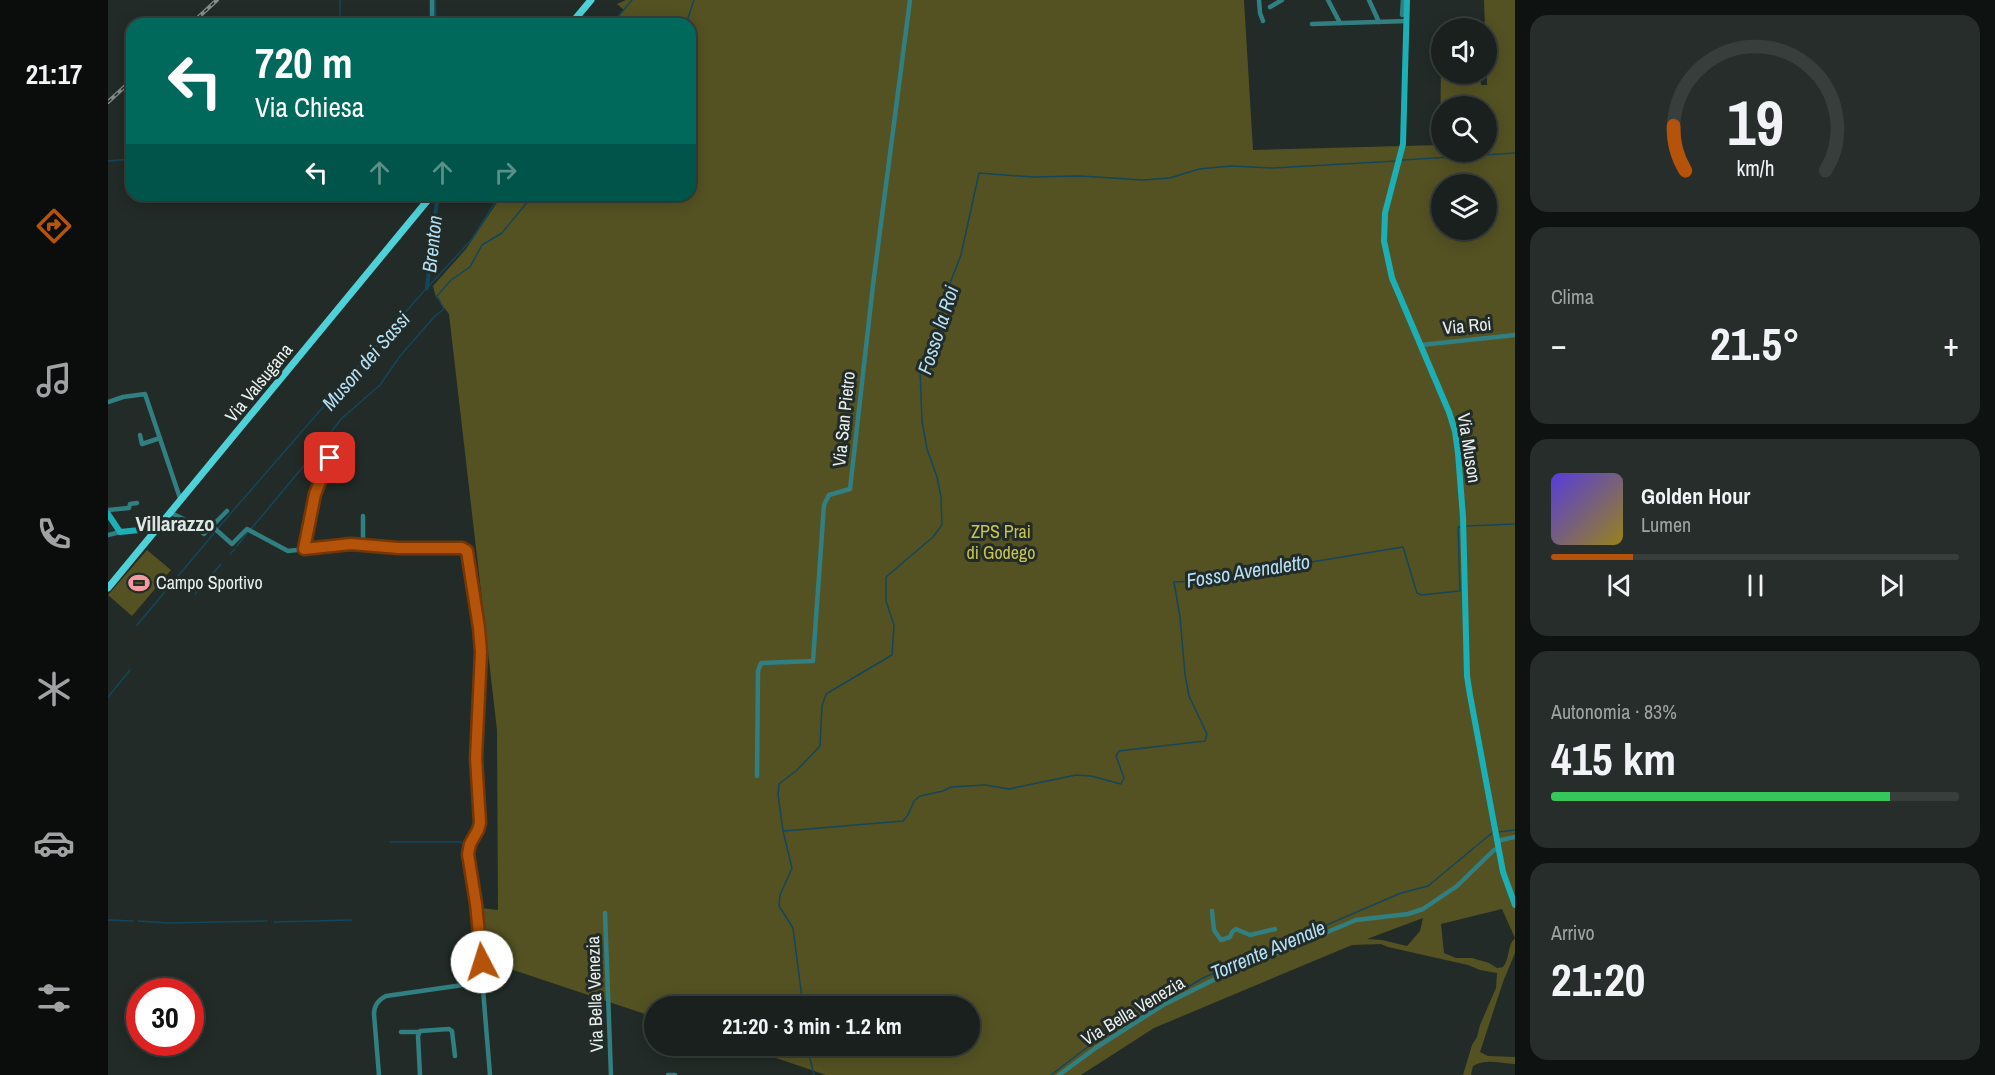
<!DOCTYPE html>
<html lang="it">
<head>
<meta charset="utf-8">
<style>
  :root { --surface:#1a201d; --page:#272d2a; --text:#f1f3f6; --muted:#9fa3a4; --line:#383e3b; --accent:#b45309 }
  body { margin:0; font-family:"Archivo Narrow",sans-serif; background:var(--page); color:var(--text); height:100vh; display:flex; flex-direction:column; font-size:22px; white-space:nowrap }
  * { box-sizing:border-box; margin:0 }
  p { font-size:20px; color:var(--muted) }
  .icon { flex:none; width:33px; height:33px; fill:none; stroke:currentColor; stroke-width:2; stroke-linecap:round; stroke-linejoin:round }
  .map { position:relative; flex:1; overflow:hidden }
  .drawer { display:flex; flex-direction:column; gap:15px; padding:15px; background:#0e1210; width:480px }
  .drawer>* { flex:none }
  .hud { position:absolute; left:18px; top:18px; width:570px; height:183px; border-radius:18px; box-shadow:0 3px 15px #0003,0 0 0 2px var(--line); background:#00695c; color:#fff; overflow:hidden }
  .buttons { position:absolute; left:1323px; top:18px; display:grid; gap:12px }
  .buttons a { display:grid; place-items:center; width:66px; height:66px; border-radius:50%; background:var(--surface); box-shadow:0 3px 15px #0003,0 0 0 2px var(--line); font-size:30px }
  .speed { position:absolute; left:18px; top:978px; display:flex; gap:12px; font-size:30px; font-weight:700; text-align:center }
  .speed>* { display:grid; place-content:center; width:78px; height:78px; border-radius:50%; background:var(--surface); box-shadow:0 3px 15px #0003,0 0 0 2px var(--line); line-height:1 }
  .speed .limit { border:9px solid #d22; background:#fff; color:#111 }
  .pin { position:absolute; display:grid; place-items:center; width:51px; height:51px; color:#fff; margin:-26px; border-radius:12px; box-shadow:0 3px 9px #0006 }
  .me { position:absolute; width:66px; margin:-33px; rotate:355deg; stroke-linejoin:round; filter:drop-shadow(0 0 4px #0008) }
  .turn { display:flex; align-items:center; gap:21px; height:126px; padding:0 30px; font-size:27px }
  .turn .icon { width:78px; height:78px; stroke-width:2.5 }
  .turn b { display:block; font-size:42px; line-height:51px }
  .lanes { display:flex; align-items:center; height:57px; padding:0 30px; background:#0003; justify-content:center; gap:30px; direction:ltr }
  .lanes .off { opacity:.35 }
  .big { font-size:45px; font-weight:700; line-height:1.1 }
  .drawer .widget { flex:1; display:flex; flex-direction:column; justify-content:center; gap:9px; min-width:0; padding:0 21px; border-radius:18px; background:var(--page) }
  .drawer .dial { align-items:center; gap:0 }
  .dial svg { height:156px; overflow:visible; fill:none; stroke:var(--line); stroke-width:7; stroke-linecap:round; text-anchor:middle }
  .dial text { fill:var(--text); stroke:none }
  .song { display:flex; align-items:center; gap:18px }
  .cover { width:72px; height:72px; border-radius:9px; background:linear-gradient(135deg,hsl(250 70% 55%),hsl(50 70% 35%)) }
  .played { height:6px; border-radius:3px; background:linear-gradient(90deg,var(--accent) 20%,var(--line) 20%) }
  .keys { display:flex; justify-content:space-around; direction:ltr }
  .heat { display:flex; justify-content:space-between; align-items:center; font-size:33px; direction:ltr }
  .charge { height:9px; border-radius:4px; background:linear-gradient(90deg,#34c759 83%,var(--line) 0) }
  .trip { position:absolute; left:536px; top:996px; width:336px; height:60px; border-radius:30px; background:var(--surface); box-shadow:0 3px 15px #0003,0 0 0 2px var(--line); font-weight:700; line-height:60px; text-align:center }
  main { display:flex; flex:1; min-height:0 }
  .tabs { display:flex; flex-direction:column; width:108px; justify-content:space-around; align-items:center; background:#0a0d0c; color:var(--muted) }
  .tabs .icon { width:42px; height:42px }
  .tabs .selected { color:var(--accent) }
  .tabs b { font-size:27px; color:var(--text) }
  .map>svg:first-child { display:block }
  .green { fill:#545223; fill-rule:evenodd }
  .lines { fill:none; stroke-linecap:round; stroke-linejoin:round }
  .stream { stroke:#14465b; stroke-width:1.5 }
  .canal { stroke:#14465b; stroke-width:4 }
  .street { stroke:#327f82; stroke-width:4.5 }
  .secondary { stroke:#1cb0b6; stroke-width:6 }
  .primary { stroke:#4ed1d7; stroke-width:7 }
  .rail-casing { stroke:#858c89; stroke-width:4 }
  .rail { stroke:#222b27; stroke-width:1.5; stroke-dasharray:4.5; stroke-linecap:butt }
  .route-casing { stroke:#753606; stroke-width:15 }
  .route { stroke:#b45309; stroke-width:10 }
  .labels { text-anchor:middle; stroke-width:6; stroke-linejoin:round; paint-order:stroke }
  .street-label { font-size:18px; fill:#e9efed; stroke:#222b27 }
  .park-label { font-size:18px; fill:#c8c452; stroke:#222b27 }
  .poi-label { font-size:18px; fill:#e9efed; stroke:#222b27; text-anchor:start }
  .water-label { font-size:20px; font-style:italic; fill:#b4dff5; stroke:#222b27 }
  .quarter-label { font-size:21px; font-weight:bold; fill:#dbe7e2; stroke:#222b27 }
</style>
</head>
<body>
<main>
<nav class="tabs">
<b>21:17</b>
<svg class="icon selected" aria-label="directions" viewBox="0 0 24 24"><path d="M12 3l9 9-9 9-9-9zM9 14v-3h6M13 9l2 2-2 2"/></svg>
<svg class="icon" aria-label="music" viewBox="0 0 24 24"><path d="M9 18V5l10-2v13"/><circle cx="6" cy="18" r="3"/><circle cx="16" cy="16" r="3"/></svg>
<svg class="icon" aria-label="phone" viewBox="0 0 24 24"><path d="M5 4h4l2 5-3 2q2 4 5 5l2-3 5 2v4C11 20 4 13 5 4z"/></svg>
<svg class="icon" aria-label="climate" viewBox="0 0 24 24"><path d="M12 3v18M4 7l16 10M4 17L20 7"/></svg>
<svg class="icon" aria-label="car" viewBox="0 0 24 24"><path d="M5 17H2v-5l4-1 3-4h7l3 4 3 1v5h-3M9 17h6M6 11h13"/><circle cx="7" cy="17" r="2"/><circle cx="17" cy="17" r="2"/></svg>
<svg class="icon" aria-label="filters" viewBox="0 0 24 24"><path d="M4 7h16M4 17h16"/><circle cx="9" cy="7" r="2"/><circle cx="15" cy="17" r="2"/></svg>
</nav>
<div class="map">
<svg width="1407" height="1075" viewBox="0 0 1407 1075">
  <rect width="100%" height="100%" fill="#222b27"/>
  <g class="green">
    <path d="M518,0H1136L1145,150L1332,145L1333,67L1334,74H1372L1373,85H1379L1378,28H1377L1376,0H1407V953L1395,982L1372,1052L1380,1056L1407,1057V1064C1393,1064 1378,1058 1365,1066L1363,1075H1355L1364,1045L1369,1037L1372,1025L1388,988L1389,973L1372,970L1360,965L1280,947L1273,944L1244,945L1046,1028L973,1075H718L633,1046H861V1006H546V1017L390,965V948H375L371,914L373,908L390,910L389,730L341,314L328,297L325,286L358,249L394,195H582V24H529V22L518,20V16L510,24H503L516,10L509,4ZM1334,106H1378V152H1334ZM1334,184H1378V230H1334ZM1394,909L1407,938C1399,945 1402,959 1395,967L1389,968L1381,963L1364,958H1348L1336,953L1333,924ZM1315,918L1312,931L1299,946L1274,940L1259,939Z"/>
    <polygon points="39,550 63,570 24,616 0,595"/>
  </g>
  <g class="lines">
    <g class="stream">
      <polyline points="232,0 232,24"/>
      <polyline points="504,24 524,0"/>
      <polyline points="578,24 586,0"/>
      <polyline points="1294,160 1407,153"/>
      <polyline points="0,161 24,159"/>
      <polyline points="1358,526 1407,524"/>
      <polyline points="110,528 308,300 364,239 392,195"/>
      <polyline points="143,529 214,444 233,419 272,385 292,356 327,316 336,309 329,296 343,280 362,267 374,245 394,233 425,195"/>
      <polyline points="129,546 140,532"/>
      <polyline points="122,554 127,549"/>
      <polyline points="87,594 113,564"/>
      <polyline points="29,625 107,532"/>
      <polyline points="0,697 22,670"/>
      <polyline points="366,767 369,808"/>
      <polyline points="676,831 795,821 800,815 806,801 812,796 835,791 843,787 877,785 901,789 968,775 983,776 1013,784 1016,778 1008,756 1011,751 1097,741 1099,734 1081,696 1077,674 1072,617 1066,582 1088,581 1295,547 1309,593 1313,595 1352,591 1350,527 1353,527"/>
      <polyline points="1390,832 1407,830"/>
      <path d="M359,838C369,833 369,824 369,813"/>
      <polyline points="282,842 352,842 358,844"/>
      <polyline points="356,852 358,844"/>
      <polyline points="357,858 365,904"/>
      <polyline points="366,912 367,920"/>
      <polyline points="0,920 25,921"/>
      <polyline points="30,921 60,923 159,921"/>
      <polyline points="166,922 244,920"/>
      <polyline points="695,1006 685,928 671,906 672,895 684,868 675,831 670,794 671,784 689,770 712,746 714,706 718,694 784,655 786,625 778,601 778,577 825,537 834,525 833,497 829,477 819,449 814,421 812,371 814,359 832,326 842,283 853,255 871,173 925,177 973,176 1035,180 1062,178 1091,169 1124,166 1165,168 1289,161"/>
      <polyline points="699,1046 706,1075"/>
      <polyline points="943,1075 986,1042 1095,978 1293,893 1320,886 1384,833"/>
    </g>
    <g class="canal">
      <polyline points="326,0 327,24"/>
      <polyline points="319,288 329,200"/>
    </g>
    <g class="street">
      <polyline points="324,0 324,24"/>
      <polyline points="1151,0 1152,13 1155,21"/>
      <polyline points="1220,0 1232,23"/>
      <polyline points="1261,0 1271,22"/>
      <polyline points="1162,7 1174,0"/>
      <polyline points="1294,15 1295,0"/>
      <polyline points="1204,24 1299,21"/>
      <polyline points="1313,345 1407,335"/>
      <polyline points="0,402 15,397 37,394 73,501"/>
      <polyline points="32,435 34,444 52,438"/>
      <polyline points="0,510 21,508 22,504 29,503"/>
      <polyline points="63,513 86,524 96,534 119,511"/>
      <polyline points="105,527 124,544 139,529 180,551 232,545 290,548 352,547 359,551 371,628 373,652 368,758 372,823 370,830 362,844 360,854 368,904 382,1075"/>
      <polyline points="0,535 12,532"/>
      <polyline points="255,546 255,516"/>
      <path d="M196,549C201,517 206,481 225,454"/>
      <polyline points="649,776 650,671 653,663 705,661 716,505 721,495 742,489 765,285 802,0"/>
      <polyline points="1389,841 1407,837"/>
      <polyline points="1104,911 1106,930 1113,940 1122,937 1124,932 1128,929 1142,935 1167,929"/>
      <polyline points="497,913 503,1075"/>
      <polyline points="293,1032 311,1032"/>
      <path d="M271,1075L266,1014C266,1005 270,1000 278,996L376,982"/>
      <polyline points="312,1075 310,1036 312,1031 341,1029 344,1031 347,1056"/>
      <polyline points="560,1075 567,1075"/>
      <polyline points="951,1075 989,1047 1055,1005 1103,981 1248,920 1300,914 1315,909 1349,886 1386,850 1390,849"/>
    </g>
    <g class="secondary">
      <polyline points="1299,0 1295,144 1277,213 1276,241 1284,278 1341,412 1347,431 1350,453 1355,517 1359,676 1362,695 1395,872 1407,905"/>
      <polyline points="0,514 12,532 41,529 48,531"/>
    </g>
    <g class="primary">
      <polyline points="463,24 483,0"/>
      <polyline points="0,588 324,195"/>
    </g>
    <defs>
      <g id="rail">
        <polyline points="83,24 109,0"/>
        <polyline points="0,102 24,80"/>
      </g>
    </defs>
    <use href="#rail" class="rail-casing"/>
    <use href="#rail" class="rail"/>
  </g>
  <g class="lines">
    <defs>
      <polyline id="route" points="222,458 207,494 196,549 243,544 290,548 354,548 359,551 371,628 373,652 368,758 372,823 370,830 362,844 360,854 368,904 374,962"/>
    </defs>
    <use href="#route" class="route-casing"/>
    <use href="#route" class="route"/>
  </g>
  <defs>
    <symbol id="stadium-bare" viewBox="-9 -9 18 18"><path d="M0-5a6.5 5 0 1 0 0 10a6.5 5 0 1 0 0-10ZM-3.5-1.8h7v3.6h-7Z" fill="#f49aa1" stroke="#222b27" stroke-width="2.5" paint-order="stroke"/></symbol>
  </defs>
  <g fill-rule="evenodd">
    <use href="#stadium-bare" x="16" y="568" width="30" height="30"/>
  </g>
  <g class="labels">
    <g class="street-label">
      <text transform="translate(1359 326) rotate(-5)" y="6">Via Roi</text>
      <text transform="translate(151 383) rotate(-51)" y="6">Via Valsugana</text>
      <text transform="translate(736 419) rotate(-84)" y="6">Via San Pietro</text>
      <text transform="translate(1361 448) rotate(81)" y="6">Via Muson</text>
      <text transform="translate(487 994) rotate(-92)" y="6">Via Bella Venezia</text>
      <text transform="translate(1025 1011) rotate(-31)" y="6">Via Bella Venezia</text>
    </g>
    <g class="park-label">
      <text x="893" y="538">ZPS Prai<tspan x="893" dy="21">di Godego</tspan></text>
    </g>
    <g class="poi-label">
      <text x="48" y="589">Campo Sportivo</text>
    </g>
    <g class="water-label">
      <text transform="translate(324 244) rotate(-84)" y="7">Brenton</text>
      <text transform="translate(830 330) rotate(-72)" y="7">Fosso la Roi</text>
      <text transform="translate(258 361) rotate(-49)" y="7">Muson dei Sassi</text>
      <text transform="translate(1140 571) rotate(-9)" y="7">Fosso Avenaletto</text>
      <text transform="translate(1160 950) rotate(-23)" y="7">Torrente Avenale</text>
    </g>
    <g class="quarter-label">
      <text x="67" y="531">Villarazzo</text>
    </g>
  </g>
</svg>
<div class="buttons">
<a><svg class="icon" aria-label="sound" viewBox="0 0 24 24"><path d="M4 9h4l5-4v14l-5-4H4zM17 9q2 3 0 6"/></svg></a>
<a><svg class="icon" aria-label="search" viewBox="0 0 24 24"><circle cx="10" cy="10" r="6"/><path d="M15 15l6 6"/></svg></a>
<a><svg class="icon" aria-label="layers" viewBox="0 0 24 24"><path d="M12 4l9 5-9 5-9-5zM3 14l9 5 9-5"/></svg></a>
</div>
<div class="speed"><div class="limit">30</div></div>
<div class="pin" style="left:222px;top:458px;background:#d93025"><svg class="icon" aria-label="arrive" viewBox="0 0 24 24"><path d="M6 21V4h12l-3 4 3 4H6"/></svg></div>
<svg class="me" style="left:374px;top:962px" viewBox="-20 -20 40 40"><circle r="19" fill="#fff"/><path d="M0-13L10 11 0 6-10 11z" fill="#b45309"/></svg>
<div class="trip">21:20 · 3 min · 1.2 km</div>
<div class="hud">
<div class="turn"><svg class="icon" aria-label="left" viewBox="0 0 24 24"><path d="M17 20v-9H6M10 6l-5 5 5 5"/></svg><div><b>720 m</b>Via Chiesa</div></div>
<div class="lanes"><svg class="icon" aria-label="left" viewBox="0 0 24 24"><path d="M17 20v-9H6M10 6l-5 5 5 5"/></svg><svg class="icon off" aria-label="ahead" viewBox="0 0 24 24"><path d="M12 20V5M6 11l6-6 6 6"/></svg><svg class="icon off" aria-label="ahead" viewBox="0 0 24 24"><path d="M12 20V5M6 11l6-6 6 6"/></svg><svg class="icon off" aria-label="right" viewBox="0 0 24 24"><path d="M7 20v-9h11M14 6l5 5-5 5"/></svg></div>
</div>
</div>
<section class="drawer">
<div class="widget dial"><svg viewBox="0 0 100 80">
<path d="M14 69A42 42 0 1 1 86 69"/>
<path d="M14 69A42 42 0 0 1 8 46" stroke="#b45309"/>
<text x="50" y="56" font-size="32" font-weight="700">19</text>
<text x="50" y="72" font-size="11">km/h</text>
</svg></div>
<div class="widget"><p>Clima</p>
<div class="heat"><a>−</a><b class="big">21.5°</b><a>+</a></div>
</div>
<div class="widget">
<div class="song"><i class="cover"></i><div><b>Golden Hour</b><p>Lumen</p></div></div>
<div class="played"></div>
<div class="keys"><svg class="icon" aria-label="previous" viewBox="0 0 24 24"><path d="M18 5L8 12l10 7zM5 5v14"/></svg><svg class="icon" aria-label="pause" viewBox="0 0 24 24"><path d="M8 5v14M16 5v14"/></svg><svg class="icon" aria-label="next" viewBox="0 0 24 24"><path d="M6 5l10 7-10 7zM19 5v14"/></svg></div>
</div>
<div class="widget"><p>Autonomia · 83%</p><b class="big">415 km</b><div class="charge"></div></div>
<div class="widget"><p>Arrivo</p><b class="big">21:20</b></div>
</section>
</main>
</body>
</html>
